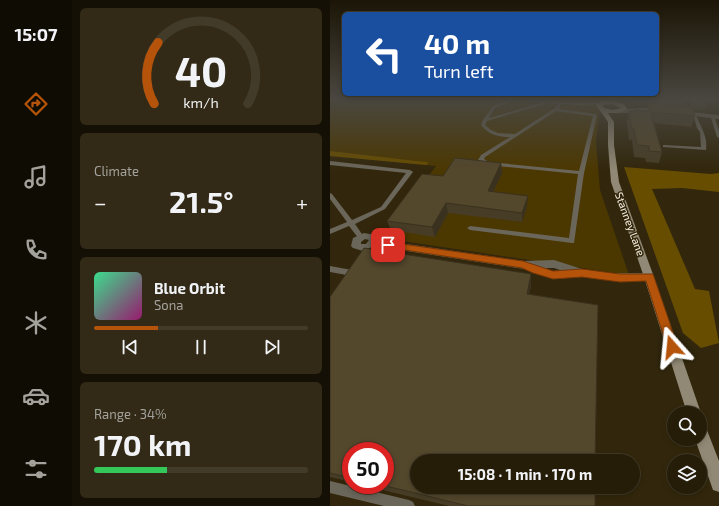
<!DOCTYPE html>
<html lang="en">
<head>
<meta charset="utf-8">
<style>
  :root { --surface:#261d09; --page:#322a17; --text:#f1f3f6; --muted:#a4a29c; --line:#423b2a; --accent:#b45309 }
  body { margin:0; font-family:"Exo 2",sans-serif; background:var(--page); color:var(--text); height:100vh; display:flex; flex-direction:column; font-size:15px; white-space:nowrap }
  * { box-sizing:border-box; margin:0 }
  p { font-size:13px; color:var(--muted) }
  .icon { flex:none; width:22px; height:22px; fill:none; stroke:currentColor; stroke-width:2; stroke-linecap:round; stroke-linejoin:round }
  .map { position:relative; flex:1; overflow:hidden }
  .sheet { display:flex; flex-direction:column; gap:8px; padding:8px; background:#151005; width:258px }
  .sheet>* { flex:none }
  .banner { position:absolute; left:12px; top:12px; width:317px; height:84px; border-radius:6px; box-shadow:0 2px 6px #0003,0 0 0 1px var(--line); background:#1a4fa0; color:#fff; overflow:hidden }
  .controls { position:absolute; left:337px; top:406px; display:grid; gap:8px }
  .controls a { display:grid; place-items:center; width:40px; height:40px; border-radius:50%; background:var(--surface); box-shadow:0 2px 6px #0003,0 0 0 1px var(--line); font-size:20px }
  .speed { position:absolute; left:12px; top:442px; display:flex; gap:8px; font-size:20px; font-weight:700; text-align:center }
  .speed>* { display:grid; place-content:center; width:52px; height:52px; border-radius:50%; background:var(--surface); box-shadow:0 2px 6px #0003,0 0 0 1px var(--line); line-height:1 }
  .speed .limit { border:6px solid #d22; background:#fff; color:#111 }
  .pin { position:absolute; display:grid; place-items:center; width:34px; height:34px; color:#fff; margin:-17px; border-radius:8px; box-shadow:0 2px 6px #0006 }
  .me { position:absolute; width:44px; margin:-22px; rotate:342deg; stroke-linejoin:round; filter:drop-shadow(0 0 3px #0008) }
  .turn { display:flex; align-items:center; gap:14px; height:84px; padding:0 16px; font-size:18px }
  .turn .icon { width:52px; height:52px; stroke-width:2.5 }
  .turn b { display:block; font-size:28px; line-height:34px }
  .big { font-size:30px; font-weight:700; line-height:1.1 }
  .sheet .tile { flex:1; display:flex; flex-direction:column; justify-content:center; gap:6px; min-width:0; padding:0 14px; border-radius:6px; background:var(--page) }
  .sheet .dial { align-items:center; gap:0 }
  .dial svg { height:104px; overflow:visible; fill:none; stroke:var(--line); stroke-width:7; stroke-linecap:round; text-anchor:middle }
  .dial text { fill:var(--text); stroke:none }
  .song { display:flex; align-items:center; gap:12px }
  .cover { width:48px; height:48px; border-radius:6px; background:linear-gradient(135deg,hsl(150 70% 55%),hsl(320 70% 35%)) }
  .played { height:4px; border-radius:2px; background:linear-gradient(90deg,var(--accent) 30%,var(--line) 30%) }
  .keys { display:flex; justify-content:space-around; direction:ltr }
  .heat { display:flex; justify-content:space-between; align-items:center; font-size:22px; direction:ltr }
  .charge { height:6px; border-radius:3px; background:linear-gradient(90deg,#34c759 34%,var(--line) 0) }
  .trip { position:absolute; left:80px; top:454px; width:230px; height:40px; border-radius:20px; background:var(--surface); box-shadow:0 2px 6px #0003,0 0 0 1px var(--line); font-weight:700; line-height:40px; text-align:center }
  main { display:flex; flex:1; min-height:0 }
  .menu { display:flex; flex-direction:column; width:72px; justify-content:space-around; align-items:center; background:#0f0c04; color:var(--muted) }
  .menu .icon { width:28px; height:28px }
  .menu .selected { color:var(--accent) }
  .menu b { font-size:18px; color:var(--text) }
  .map>svg:first-child { display:block }
  .green { fill:#4b3700 }
  .forest { fill:#674d00 }
  .lines { fill:none; stroke-linecap:round; stroke-linejoin:round }
  .service { fill:#6b665a; fill-rule:evenodd }
  .minor { fill:#6b665a; fill-rule:evenodd }
  .secondary { fill:#918975; fill-rule:evenodd }
  .wall { fill:#473d26 }
  .shaded-wall { fill:#3a321f }
  .building { fill:#53472c; stroke:#3a321f }
  .route { fill:#b45309; stroke:#753606 }
  .labels { text-anchor:middle; stroke-width:3; stroke-linejoin:round; paint-order:stroke }
  .street-label { font-size:11px; fill:#f8f1e1; stroke:#32270c }
</style>
</head>
<body>
<main>
<nav class="menu">
<b>15:07</b>
<svg class="icon selected" aria-label="directions" viewBox="0 0 24 24"><path d="M12 3l9 9-9 9-9-9zM9 14v-3h6M13 9l2 2-2 2"/></svg>
<svg class="icon" aria-label="music" viewBox="0 0 24 24"><path d="M9 18V5l10-2v13"/><circle cx="6" cy="18" r="3"/><circle cx="16" cy="16" r="3"/></svg>
<svg class="icon" aria-label="phone" viewBox="0 0 24 24"><path d="M5 4h4l2 5-3 2q2 4 5 5l2-3 5 2v4C11 20 4 13 5 4z"/></svg>
<svg class="icon" aria-label="climate" viewBox="0 0 24 24"><path d="M12 3v18M4 7l16 10M4 17L20 7"/></svg>
<svg class="icon" aria-label="car" viewBox="0 0 24 24"><path d="M5 17H2v-5l4-1 3-4h7l3 4 3 1v5h-3M9 17h6M6 11h13"/><circle cx="7" cy="17" r="2"/><circle cx="17" cy="17" r="2"/></svg>
<svg class="icon" aria-label="filters" viewBox="0 0 24 24"><path d="M4 7h16M4 17h16"/><circle cx="9" cy="7" r="2"/><circle cx="15" cy="17" r="2"/></svg>
</nav>
<section class="sheet">
<div class="tile dial"><svg viewBox="0 0 100 80">
<path d="M14 69A42 42 0 1 1 86 69"/>
<path d="M14 69A42 42 0 0 1 17 22" stroke="#b45309"/>
<text x="50" y="56" font-size="32" font-weight="700">40</text>
<text x="50" y="72" font-size="11">km/h</text>
</svg></div>
<div class="tile"><p>Climate</p>
<div class="heat"><a>−</a><b class="big">21.5°</b><a>+</a></div>
</div>
<div class="tile">
<div class="song"><i class="cover"></i><div><b>Blue Orbit</b><p>Sona</p></div></div>
<div class="played"></div>
<div class="keys"><svg class="icon" aria-label="previous" viewBox="0 0 24 24"><path d="M18 5L8 12l10 7zM5 5v14"/></svg><svg class="icon" aria-label="pause" viewBox="0 0 24 24"><path d="M8 5v14M16 5v14"/></svg><svg class="icon" aria-label="next" viewBox="0 0 24 24"><path d="M6 5l10 7-10 7zM19 5v14"/></svg></div>
</div>
<div class="tile"><p>Range · 34%</p><b class="big">170 km</b><div class="charge"></div></div>
</section>
<div class="map">
<svg width="389" height="506" viewBox="0 0 389 506">
  <rect width="100%" height="100%" fill="#32270c"/>
  <polygon class="green" points="0,100 271,100 266,142 270,190 299,275 52,238 106,166 0,156"/>
  <g class="forest">
    <polygon points="0,151 86,161 98,162 97,165 0,156"/>
    <polygon points="294,167 381,174 389,173 389,192 352,188 322,189 365,289 379,291 389,343 371,348 353,333"/>
  </g>
  <g class="lines">
    <g class="service">
      <path d="M180,100H186L165,108L159,118L211,103L195,100L250,103L272,102L274,103L272,104L250,105L231,104L229,109L265,114L267,115L254,173L244,243H242L140,230L137,228L140,226L239,238L248,174L158,165L148,160L151,155L180,137C168,137 159,135 151,125L153,120L163,106ZM218,103L228,104L225,108L185,134L168,133L161,130L155,125L157,121ZM226,111L263,116L249,171L159,162L154,159L155,157Z"/>
      <path d="M363,114L366,115C371,127 378,137 376,150L333,147V145H335L371,147L370,132L367,128Z"/>
      <polygon points="389,116 389,118 385,119 389,130 389,138 387,137 381,118"/>
      <polygon points="0,161 80,170 83,172 55,209 25,224 34,237 33,239 29,239 19,226 0,234 0,229 17,222 0,199 0,193 2,194 22,220 51,207 76,173 0,165"/>
      <polygon points="0,266 22,270 25,271 26,273 25,275 22,276 0,272"/>
      <polygon points="0,481 79,500 83,502 85,506 54,506 0,493"/>
    </g>
    <g class="minor">
      <polygon points="307,100 313,100 314,101 311,103"/>
      <polygon points="316,108 331,109 334,111 331,113 291,113 288,111 291,109"/>
      <polygon points="351,111 389,115 389,119 349,114 349,112"/>
      <path d="M34,233L45,235L49,240L193,261L224,260L252,269L280,273H319L323,274L324,277L323,280L297,282L252,277L223,279L194,269L44,246L33,251L23,248L21,246L23,238ZM35,239L39,240L36,244H31V242ZM215,268H224L233,271H223Z"/>
    </g>
    <g class="secondary">
      <path d="M272,100H283L295,105L297,109L289,113H278L284,122V145L289,182L324,277L371,413L370,416V413H357L314,277L281,182L278,145V122L266,105ZM282,104L291,108L283,110L274,108L272,105Z"/>
      <polygon points="370,422 375,425 389,461 389,492 383,490 365,439 370,439"/>
    </g>
  </g>
  <g class="wall">
    <polygon points="317,100 342,100 357,107 361,107 359,100 374,100 377,107 376,110 363,109 365,116 361,127 324,123 332,152 329,163 316,162 315,158 304,157 302,140 299,140 297,122 299,111 303,112 304,110 318,111 319,107 317,107"/>
    <polygon points="171,163 172,173 163,192 197,206 192,222 118,213 105,237 61,230 57,221 113,176"/>
    <polygon points="201,286 199,294 265,506 119,506 32,485 55,485 21,451 21,482 0,477 0,297"/>
  </g>
  <g class="shaded-wall">
    <polygon points="171,163 172,173 159,201 158,191"/>
    <polygon points="198,196 197,206 192,222 192,213"/>
    <polygon points="116,203 118,213 105,237 102,227"/>
    <polygon points="201,274 201,286 197,306 197,294"/>
  </g>
  <g class="building">
    <polygon points="317,100 342,100 355,101 357,107 320,103 320,104 318,104"/>
    <polygon points="361,100 374,100 377,107 363,106"/>
    <polygon points="320,103 362,107 365,116 320,112 332,152 319,151 319,146 307,145 304,129 302,129 299,111 304,112 304,110 320,111"/>
    <polygon points="125,158 171,163 158,191 198,196 192,213 116,203 102,227 57,221 92,174 113,176"/>
    <polygon points="34,248 201,274 197,294 268,305 265,461 87,461 87,487 265,487 265,506 138,506 52,485 55,485 55,451 21,451 21,478 0,473 0,297"/>
  </g>
  <linearGradient id="sky" x2="0" y2="1"><stop stop-color="#1c1507"/><stop offset="0.58" stop-color="#494740"/><stop offset="1" stop-color="#494740" stop-opacity="0"/></linearGradient>
  <rect width="389" height="171" fill="url(#sky)"/>
  <polygon class="route" points="58,242 193,261 223,271 252,269 290,274 323,274 348,347 346,350 342,352 338,350 316,281 290,282 252,277 223,279 203,273 192,268 55,247 54,245 55,243"/>
  <g class="labels">
    <g class="street-label">
      <text transform="translate(300 224) rotate(70)" y="4">Stanney Lane</text>
    </g>
  </g>
</svg>
<div class="controls">
<a><svg class="icon" aria-label="search" viewBox="0 0 24 24"><circle cx="10" cy="10" r="6"/><path d="M15 15l6 6"/></svg></a>
<a><svg class="icon" aria-label="layers" viewBox="0 0 24 24"><path d="M12 4l9 5-9 5-9-5zM3 14l9 5 9-5"/></svg></a>
</div>
<div class="speed"><div class="limit">50</div></div>
<div class="pin" style="left:58px;top:245px;background:#d93025"><svg class="icon" aria-label="arrive" viewBox="0 0 24 24"><path d="M6 21V4h12l-3 4 3 4H6"/></svg></div>
<svg class="me" style="left:342px;top:347px" viewBox="-20 -20 40 40"><path d="M0-17L14 15 0 8-14 15z" fill="#b45309" stroke="#fff" stroke-width="4"/></svg>
<div class="trip">15:08 · 1 min · 170 m</div>
<div class="banner">
<div class="turn"><svg class="icon" aria-label="left" viewBox="0 0 24 24"><path d="M17 20v-9H6M10 6l-5 5 5 5"/></svg><div><b>40 m</b>Turn left</div></div>
</div>
</div>
</main>
</body>
</html>
